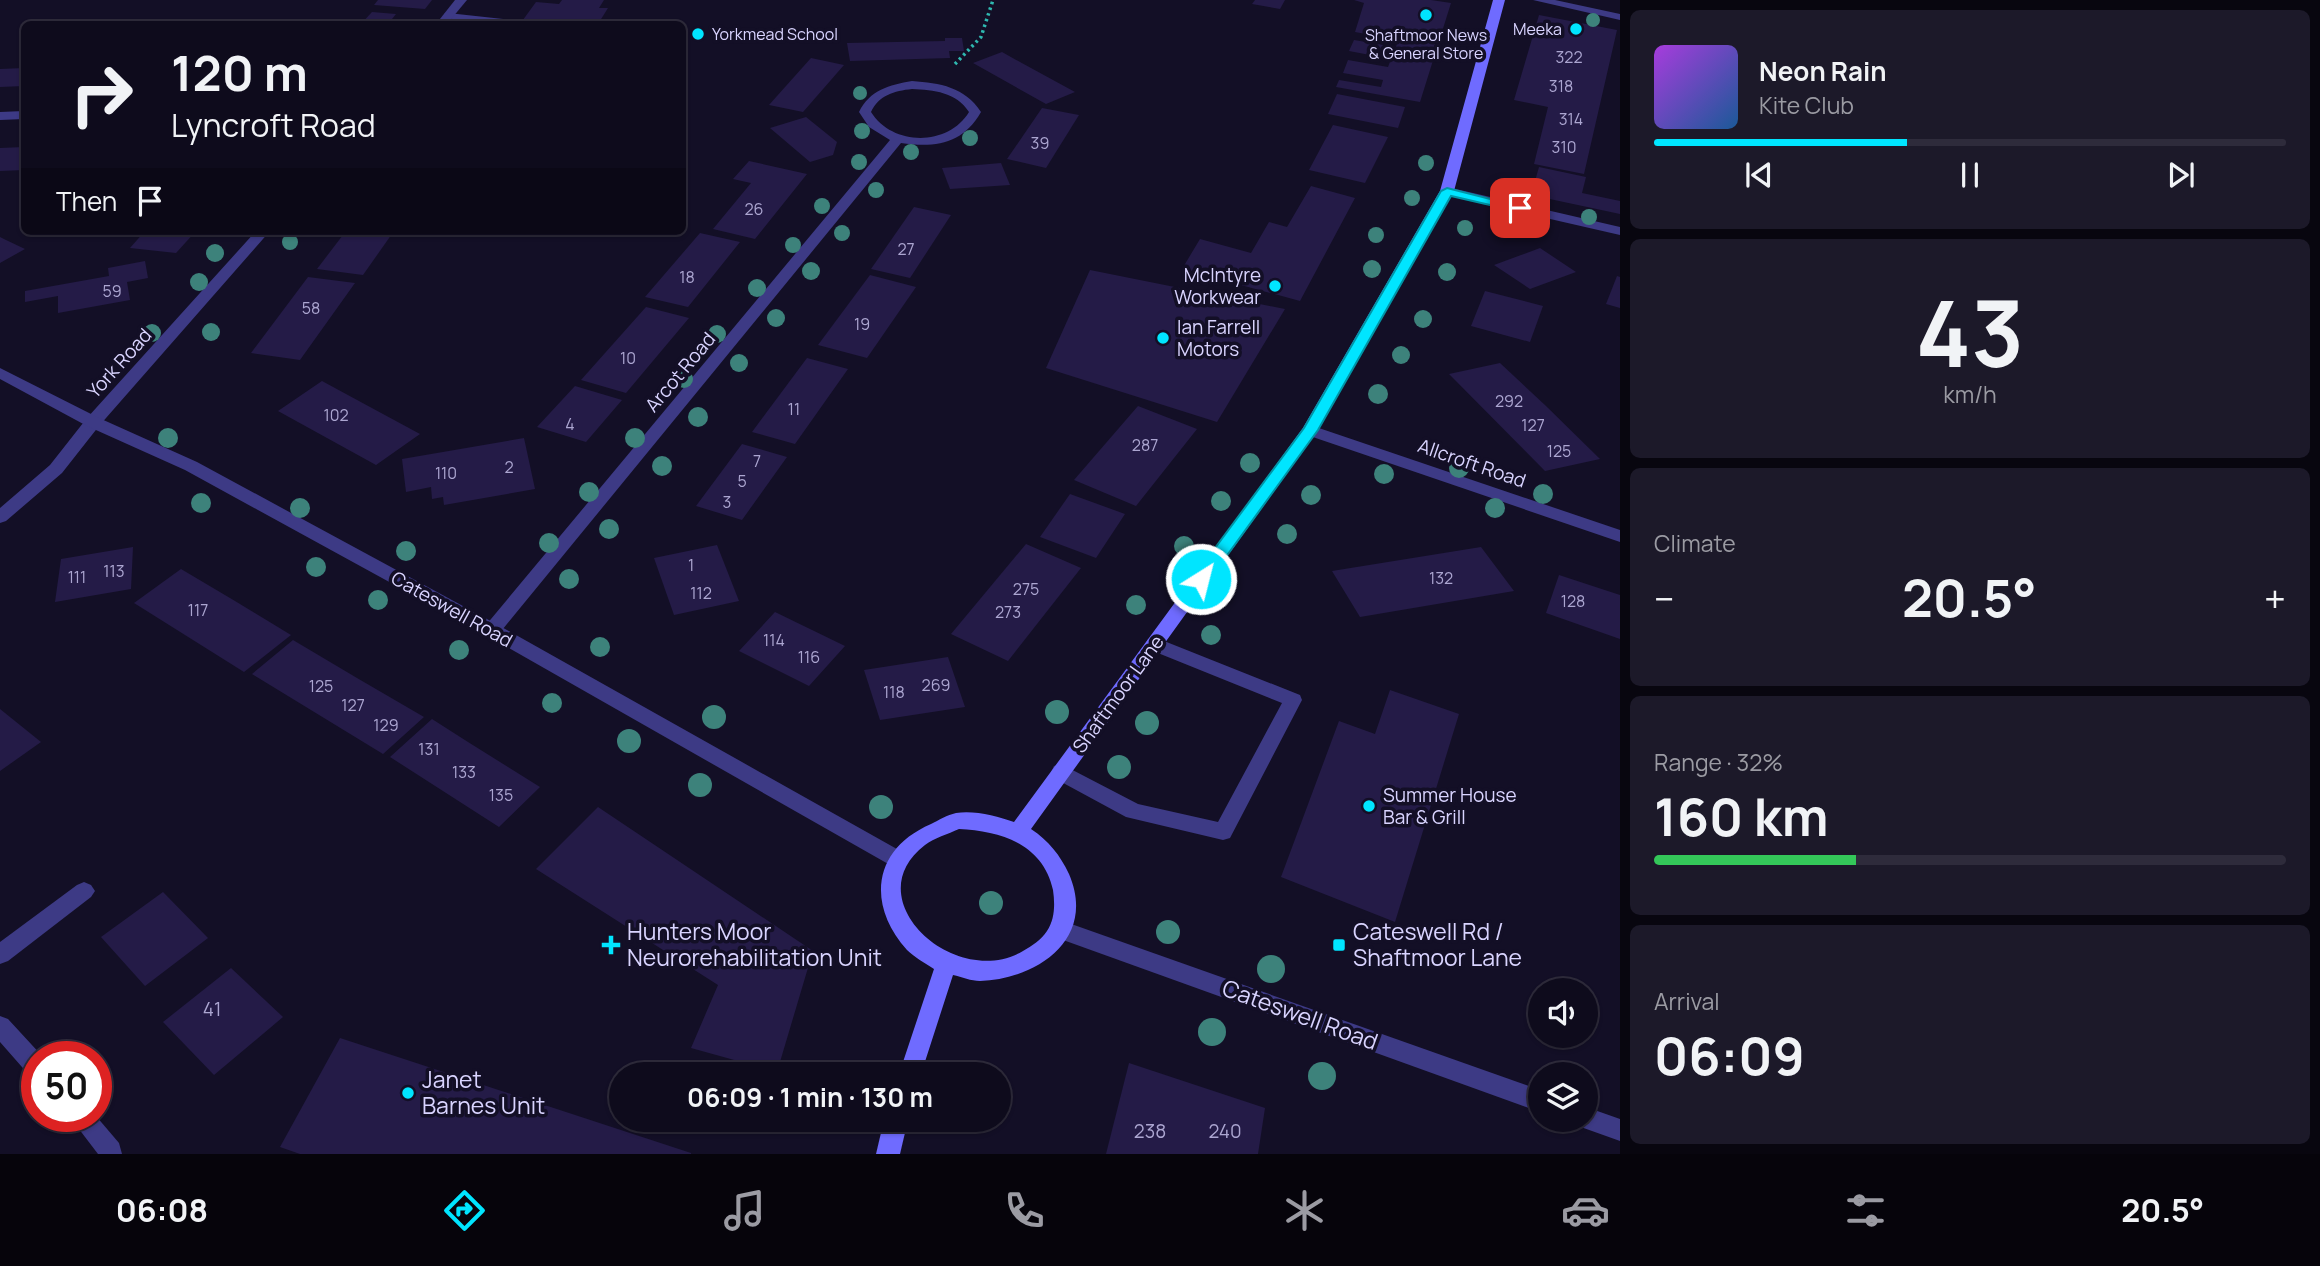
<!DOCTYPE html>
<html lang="en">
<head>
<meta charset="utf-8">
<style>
  :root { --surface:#0e0b1c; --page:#1c1929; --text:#f1f3f6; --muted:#9b9ba3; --line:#2e2b3b; --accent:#00e5ff }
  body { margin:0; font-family:Manrope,sans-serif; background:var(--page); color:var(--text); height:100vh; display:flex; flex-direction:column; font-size:26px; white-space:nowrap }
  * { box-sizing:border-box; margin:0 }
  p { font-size:23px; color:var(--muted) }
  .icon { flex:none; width:38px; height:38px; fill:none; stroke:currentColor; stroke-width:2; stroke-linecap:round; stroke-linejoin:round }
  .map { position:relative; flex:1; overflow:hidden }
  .panel { display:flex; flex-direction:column; gap:10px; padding:10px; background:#08060f; width:700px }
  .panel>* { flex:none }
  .top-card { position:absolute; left:21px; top:21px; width:665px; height:214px; border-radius:10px; box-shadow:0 2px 5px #0004,0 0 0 2px var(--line); background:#0e0b1c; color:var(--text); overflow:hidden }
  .controls { position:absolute; left:1528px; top:978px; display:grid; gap:14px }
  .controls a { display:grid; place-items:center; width:70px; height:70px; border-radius:50%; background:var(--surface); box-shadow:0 2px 5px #0004,0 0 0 2px var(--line); font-size:35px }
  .speed { position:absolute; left:21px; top:1041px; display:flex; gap:14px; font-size:35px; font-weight:700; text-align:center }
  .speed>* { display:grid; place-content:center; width:91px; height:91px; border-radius:50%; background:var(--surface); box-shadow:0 2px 5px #0004,0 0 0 2px var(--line); line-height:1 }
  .speed .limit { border:10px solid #d22; background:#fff; color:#111 }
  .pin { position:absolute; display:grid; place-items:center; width:60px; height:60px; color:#fff; margin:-30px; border-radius:14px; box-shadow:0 4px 10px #0006 }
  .me { position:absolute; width:77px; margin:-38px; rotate:36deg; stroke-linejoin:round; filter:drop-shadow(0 0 5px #0008) }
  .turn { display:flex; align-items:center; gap:24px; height:147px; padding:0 35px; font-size:32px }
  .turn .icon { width:91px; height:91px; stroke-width:2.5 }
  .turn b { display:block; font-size:49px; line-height:60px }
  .then { display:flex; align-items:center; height:66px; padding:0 35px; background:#0003; gap:14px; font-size:26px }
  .big { font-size:52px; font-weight:700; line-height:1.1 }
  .panel .widget { flex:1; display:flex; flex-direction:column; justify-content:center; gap:10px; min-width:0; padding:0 24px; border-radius:10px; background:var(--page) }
  .panel .dial { align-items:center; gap:0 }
  .dial b { font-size:91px; line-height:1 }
  .song { display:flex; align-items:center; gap:21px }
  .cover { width:84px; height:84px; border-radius:10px; background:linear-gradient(135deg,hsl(280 70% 55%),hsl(210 70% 35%)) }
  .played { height:7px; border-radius:4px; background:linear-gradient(90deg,var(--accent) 40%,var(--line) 40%) }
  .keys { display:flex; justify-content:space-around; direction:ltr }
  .heat { display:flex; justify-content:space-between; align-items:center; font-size:38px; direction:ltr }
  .charge { height:10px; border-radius:5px; background:linear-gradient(90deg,#34c759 32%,var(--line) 0) }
  .trip { position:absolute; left:609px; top:1062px; width:402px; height:70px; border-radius:35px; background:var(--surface); box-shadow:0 2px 5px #0004,0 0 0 2px var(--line); font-weight:700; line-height:70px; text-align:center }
  .tab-bar { display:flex; height:112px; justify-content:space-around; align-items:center; background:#06040b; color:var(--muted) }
  .tab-bar .icon { width:49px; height:49px }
  .tab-bar .active { color:var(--accent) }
  .tab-bar b { font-size:32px; color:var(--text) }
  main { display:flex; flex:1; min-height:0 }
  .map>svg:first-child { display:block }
  .building { fill:#241b47 }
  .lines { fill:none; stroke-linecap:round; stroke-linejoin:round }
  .path { stroke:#2fb8b0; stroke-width:3.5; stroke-dasharray:2.5 3.5; stroke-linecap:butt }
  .service { fill:#3d3a85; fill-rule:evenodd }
  .minor { fill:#3d3a85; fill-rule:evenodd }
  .tertiary { fill:#3d3a85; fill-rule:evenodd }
  .secondary { fill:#6f6bff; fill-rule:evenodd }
  .tree { fill:#3d827b }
  .route { fill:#00e5ff; stroke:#0095a6; stroke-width:2 }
  .poi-dot { fill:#00e5ff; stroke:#130f26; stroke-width:2.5 }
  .labels { text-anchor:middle; stroke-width:7; stroke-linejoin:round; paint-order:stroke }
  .far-poi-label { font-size:16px; fill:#d9d4ff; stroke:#130f26; text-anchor:end }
  .number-label { font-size:16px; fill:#aca6d1 }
  .poi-label { font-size:19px; fill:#d9d4ff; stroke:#130f26; text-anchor:start }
  .street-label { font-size:19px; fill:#d9d4ff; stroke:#130f26 }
  .near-number-label { font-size:19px; fill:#aca6d1 }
  .near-poi-label { font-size:23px; fill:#d9d4ff; stroke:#130f26; text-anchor:start }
  .near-street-label { font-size:23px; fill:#d9d4ff; stroke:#130f26 }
</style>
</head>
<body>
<main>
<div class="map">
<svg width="1620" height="1154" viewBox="0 0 1620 1154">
  <rect width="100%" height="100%" fill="#130f26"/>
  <g class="building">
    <polygon points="378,0 432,0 425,9 374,5"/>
    <polygon points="562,0 604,0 599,8 608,8 598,24 520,24 536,2 559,4"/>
    <polygon points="1255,0 1285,0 1280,9 1252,4"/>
    <polygon points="1354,0 1431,0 1451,3 1420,102 1336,87 1339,80 1381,87 1383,80 1343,73 1348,60 1388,67 1391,59 1349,51 1354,40 1396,47 1398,40 1355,32 1364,3"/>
    <polygon points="372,12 396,14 388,24 361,24"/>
    <polygon points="1539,15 1617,30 1584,174 1534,164 1548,107 1514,100"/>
    <polygon points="945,38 962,38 964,51 949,51 950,58 850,61 847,43 945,41"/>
    <polygon points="1002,52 1020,62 1075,92 1046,104 973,63"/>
    <polygon points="811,58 844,65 803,112 769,105"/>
    <polygon points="24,68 24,86 0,87 0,69"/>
    <polygon points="1337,94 1405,107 1398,128 1328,114"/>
    <polygon points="1042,108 1079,115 1046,168 1007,159"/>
    <polygon points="806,117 837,142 833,155 810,162 770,128"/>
    <polygon points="1333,125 1388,137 1365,183 1309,170"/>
    <polygon points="24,147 24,170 0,171 0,148"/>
    <polygon points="749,161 807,174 755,239 713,229 751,183 733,179"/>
    <polygon points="1001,163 1010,185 950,189 942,168"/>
    <polygon points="1539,167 1586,177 1582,193 1620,201 1620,214 1531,195"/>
    <polygon points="1311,186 1355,198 1300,301 1182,269 1200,239 1251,253 1269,222 1287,227"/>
    <polygon points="914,207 951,215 910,278 871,269"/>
    <polygon points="145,231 196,231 176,253 130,248"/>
    <polygon points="346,231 394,231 363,275 317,269"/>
    <polygon points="700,233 740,242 688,307 645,297"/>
    <polygon points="0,237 6,240 25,249 0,263"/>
    <polygon points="1540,248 1576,272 1530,289 1494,265"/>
    <polygon points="145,261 148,278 127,282 130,300 58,313 58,296 25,302 25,291 109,276 108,268"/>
    <polygon points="1090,270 1285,309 1217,422 1046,368"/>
    <polygon points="870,275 916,287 867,358 818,345"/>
    <polygon points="1617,276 1620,277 1620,308 1606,304"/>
    <polygon points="308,277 355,283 300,360 251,353"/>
    <polygon points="1485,291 1543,306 1530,342 1471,326"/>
    <polygon points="646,307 689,318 626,393 581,380"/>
    <polygon points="807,358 848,369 795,444 752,432"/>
    <polygon points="1500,363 1546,406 1600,459 1545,471 1449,374"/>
    <polygon points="322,381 370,407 420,434 376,465 278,411"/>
    <polygon points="575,386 622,400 586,442 537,427"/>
    <polygon points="1138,406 1197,429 1136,506 1074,480"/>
    <polygon points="524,438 535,489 444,505 443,497 432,499 431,487 406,492 402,459"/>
    <polygon points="742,444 787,457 742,520 696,506"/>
    <polygon points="1070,494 1125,514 1096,558 1040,537"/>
    <polygon points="1026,544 1081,568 1008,661 951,634"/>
    <polygon points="717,545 739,601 674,615 654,558"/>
    <polygon points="133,547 131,589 55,602 61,559"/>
    <polygon points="1481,547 1514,591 1360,617 1332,571"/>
    <polygon points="181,569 235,601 291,635 244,672 134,603"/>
    <polygon points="1559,575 1620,595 1620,639 1546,613"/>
    <polygon points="775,612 845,646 809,686 739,651"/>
    <polygon points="293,640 357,678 424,717 383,754 252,674"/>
    <polygon points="948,657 965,707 880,720 864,670"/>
    <polygon points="1390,690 1459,714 1395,922 1281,877 1339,721 1375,734"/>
    <polygon points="0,709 41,742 0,771"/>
    <polygon points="432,719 468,742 540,787 499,827 390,757"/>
    <polygon points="598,807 813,951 777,1072 691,1048 718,985 536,869"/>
    <polygon points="163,892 208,938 145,986 101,937"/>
    <polygon points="231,968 283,1017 214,1075 163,1022"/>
    <polygon points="340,1038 691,1153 691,1154 300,1154 280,1147"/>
    <polygon points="1129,1063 1265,1108 1258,1154 1106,1154"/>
  </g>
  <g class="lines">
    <polyline class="path" points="955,64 981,37 993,0"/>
    <g class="service">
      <polygon points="448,13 512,20 518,23 495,24 444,18 444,14"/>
      <polygon points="1154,637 1300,695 1302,700 1230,838 1223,840 1126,817 1054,778 1051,772 1054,766 1061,764 1138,804 1218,822 1282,703 1148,649 1145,644 1148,639"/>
    </g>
    <g class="minor">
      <polygon points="455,0 467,0 447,24 436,24"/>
      <polygon points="1533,0 1555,0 1620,14 1620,20"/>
      <path d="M912,81C940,83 965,87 981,112C963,144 935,148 901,143L498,635H486L483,630L486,625L890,140L869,127L859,112C870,90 889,85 912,81ZM912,89C934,90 956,92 969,112C948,147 892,146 871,112C879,95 894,91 912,89Z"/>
      <polygon points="24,111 24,119 0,120 0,112"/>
      <polygon points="1447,187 1620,227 1620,235 1442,194 1440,191"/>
      <polygon points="256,231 270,231 99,426 62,473 6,521 0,523 0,508 50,465 87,418"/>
      <polygon points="1310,425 1620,530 1620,542 1304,434 1302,430"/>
      <polygon points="84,882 91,885 95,891 91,897 8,961 0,964 0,942 77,885"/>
      <polygon points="0,1016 8,1019 43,1057 37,1057 37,1078 29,1075 0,1042"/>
      <polygon points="69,1116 96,1116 119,1143 122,1154 98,1154"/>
    </g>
    <g class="tertiary">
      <polygon points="0,368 99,418 197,462 498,625 904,853 907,859 904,865 897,868 890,865 486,635 185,470 87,426 0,379"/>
      <polygon points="1060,920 1540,1090 1540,1112 1052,936 1049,929 1052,922"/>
      <polygon points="1586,1107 1620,1119 1620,1141 1578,1126 1575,1120 1586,1120"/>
    </g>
    <g class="secondary">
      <path d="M1493,0H1505L1454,191L1318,430L1031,829C1049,841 1060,855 1069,874C1097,939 1037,979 980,981C971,981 962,977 953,975L921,1074H899L934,969C925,963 914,957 907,950C866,904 873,849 931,824C939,820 947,815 956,813C974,810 997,816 1014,822L1303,428L1440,191ZM959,829C1001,831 1043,844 1053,890C1055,904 1055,919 1047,931C1041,940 1032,946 1023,951C955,991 854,899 925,845C934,838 948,834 959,829Z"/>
      <polygon points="884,1120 908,1120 900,1154 876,1154"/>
    </g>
  </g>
  <g class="tree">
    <circle cx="1593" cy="20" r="7"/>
    <circle cx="860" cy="93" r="7"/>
    <circle cx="862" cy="131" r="8"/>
    <circle cx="970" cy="138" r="8"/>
    <circle cx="911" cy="152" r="8"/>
    <circle cx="859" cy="162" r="8"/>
    <circle cx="1426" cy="163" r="8"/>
    <circle cx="876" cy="190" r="8"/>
    <circle cx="1412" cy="198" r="8"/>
    <circle cx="822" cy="206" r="8"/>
    <circle cx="1589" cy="217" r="8"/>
    <circle cx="1538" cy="221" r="8"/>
    <circle cx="1465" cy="228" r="8"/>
    <circle cx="842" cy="233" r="8"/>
    <circle cx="1376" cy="235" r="8"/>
    <circle cx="290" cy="242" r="8"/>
    <circle cx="793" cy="245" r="8"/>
    <circle cx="215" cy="253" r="9"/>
    <circle cx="1372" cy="269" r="9"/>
    <circle cx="811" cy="271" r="9"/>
    <circle cx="1447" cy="272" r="9"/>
    <circle cx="199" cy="282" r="9"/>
    <circle cx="757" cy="288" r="9"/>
    <circle cx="776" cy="318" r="9"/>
    <circle cx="1423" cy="319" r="9"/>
    <circle cx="211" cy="332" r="9"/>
    <circle cx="152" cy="333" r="9"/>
    <circle cx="717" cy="334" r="9"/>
    <circle cx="1401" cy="355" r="9"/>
    <circle cx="739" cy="363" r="9"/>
    <circle cx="684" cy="379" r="9"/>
    <circle cx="1378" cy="394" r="10"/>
    <circle cx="698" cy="417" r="10"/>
    <circle cx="168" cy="438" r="10"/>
    <circle cx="635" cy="438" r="10"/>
    <circle cx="1250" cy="463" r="10"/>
    <circle cx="662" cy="466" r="10"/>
    <circle cx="1459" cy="468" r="10"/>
    <circle cx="1384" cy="474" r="10"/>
    <circle cx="589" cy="492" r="10"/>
    <circle cx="1543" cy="494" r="10"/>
    <circle cx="1311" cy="495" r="10"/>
    <circle cx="1221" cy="501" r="10"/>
    <circle cx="201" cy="503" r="10"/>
    <circle cx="300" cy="508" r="10"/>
    <circle cx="1495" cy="508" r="10"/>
    <circle cx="609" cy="529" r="10"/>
    <circle cx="1287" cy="534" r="10"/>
    <circle cx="549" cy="543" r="10"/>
    <circle cx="1184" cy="546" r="10"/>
    <circle cx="406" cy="551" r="10"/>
    <circle cx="316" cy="567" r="10"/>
    <circle cx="569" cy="579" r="10"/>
    <circle cx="378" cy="600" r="10"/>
    <circle cx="1136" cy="605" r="10"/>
    <circle cx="1211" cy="635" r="10"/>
    <circle cx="600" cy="647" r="10"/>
    <circle cx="459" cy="650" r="10"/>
    <circle cx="552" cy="703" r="10"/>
    <circle cx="1057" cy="712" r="12"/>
    <circle cx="714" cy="717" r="12"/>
    <circle cx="1147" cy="723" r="12"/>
    <circle cx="629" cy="741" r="12"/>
    <circle cx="1119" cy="767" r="12"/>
    <circle cx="700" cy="785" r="12"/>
    <circle cx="881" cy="807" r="12"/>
    <circle cx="991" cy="903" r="12"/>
    <circle cx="1168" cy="932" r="12"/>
    <circle cx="1271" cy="969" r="14"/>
    <circle cx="1212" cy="1032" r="14"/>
    <circle cx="1322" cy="1076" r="14"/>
  </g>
  <polygon class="route" points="1447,188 1526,208 1520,212 1451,196 1318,430 1207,583 1195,583 1193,579 1195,575 1304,428 1441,191"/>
  <g class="poi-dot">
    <circle cx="1426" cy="15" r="7"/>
    <circle cx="1576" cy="29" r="7"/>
    <circle cx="698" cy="34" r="7"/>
    <circle cx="1275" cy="286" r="7"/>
    <circle cx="1163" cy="338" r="7"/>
    <circle cx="1369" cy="806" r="7"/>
    <path d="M607.5 934.5h7v7h7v7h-7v7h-7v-7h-7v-7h7z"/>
    <rect x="1332" y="938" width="14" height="14" rx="3.5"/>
    <circle cx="408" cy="1093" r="7"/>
  </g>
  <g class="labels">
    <g class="far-poi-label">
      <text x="1562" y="35">Meeka</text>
      <text x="712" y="40" text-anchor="start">Yorkmead School</text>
      <text x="1426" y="41" text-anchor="middle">Shaftmoor News<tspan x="1426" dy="18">&amp; General Store</tspan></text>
    </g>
    <g class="number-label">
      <text x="1569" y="63">322</text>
      <text x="1561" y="92">318</text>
      <text x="1571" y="125">314</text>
      <text x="1040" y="149">39</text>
      <text x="1564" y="153">310</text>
      <text x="754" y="215">26</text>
      <text x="906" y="255">27</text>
      <text x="687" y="283">18</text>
      <text x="112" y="297">59</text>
      <text x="311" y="314">58</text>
      <text x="862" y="330">19</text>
      <text x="628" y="364">10</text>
      <text x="1509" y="407">292</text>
      <text x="794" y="415">11</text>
      <text x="336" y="421">102</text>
      <text x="570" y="430">4</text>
      <text x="1533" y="431">127</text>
      <text x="1145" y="451">287</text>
      <text x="1559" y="457">125</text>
      <text x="757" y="467">7</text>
      <text x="509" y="473">2</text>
      <text x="446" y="479">110</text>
      <text x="742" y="487">5</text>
      <text x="727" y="508">3</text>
      <text x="691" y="571">1</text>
      <text x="114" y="577">113</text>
      <text x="77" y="583">111</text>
      <text x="1441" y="584">132</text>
      <text x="1026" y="595">275</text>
      <text x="701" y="599">112</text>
      <text x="1573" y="607">128</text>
      <text x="198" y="616">117</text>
      <text x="1008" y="618">273</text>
      <text x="774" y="646">114</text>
      <text x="809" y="663">116</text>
      <text x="936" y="691">269</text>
      <text x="321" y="692">125</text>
      <text x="894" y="698">118</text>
      <text x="353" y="711">127</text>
      <text x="386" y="731">129</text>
      <text x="429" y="755">131</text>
      <text x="464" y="778">133</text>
      <text x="501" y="801">135</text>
    </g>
    <g class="poi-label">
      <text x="1261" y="282" text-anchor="end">McIntyre<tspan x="1261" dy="22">Workwear</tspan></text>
      <text x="1177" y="334">Ian Farrell<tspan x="1177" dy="22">Motors</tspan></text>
      <text x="1383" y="802">Summer House<tspan x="1383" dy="22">Bar &amp; Grill</tspan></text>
    </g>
    <g class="street-label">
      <text transform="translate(119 363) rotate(-48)" y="7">York Road</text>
      <text transform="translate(680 372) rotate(-50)" y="7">Arcot Road</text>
      <text transform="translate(1472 463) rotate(19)" y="7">Allcroft Road</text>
      <text transform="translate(452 609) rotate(29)" y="7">Cateswell Road</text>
      <text transform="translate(1118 694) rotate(-54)" y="7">Shaftmoor Lane</text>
    </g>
    <g class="near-number-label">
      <text x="212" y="1016">41</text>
      <text x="1150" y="1138">238</text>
      <text x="1225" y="1138">240</text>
    </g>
    <g class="near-poi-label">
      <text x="627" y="940">Hunters Moor<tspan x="627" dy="26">Neurorehabilitation Unit</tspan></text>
      <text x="1353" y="940">Cateswell Rd /<tspan x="1353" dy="26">Shaftmoor Lane</tspan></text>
      <text x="422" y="1088">Janet<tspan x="422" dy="26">Barnes Unit</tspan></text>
    </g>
    <g class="near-street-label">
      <text transform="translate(1300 1015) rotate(20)" y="8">Cateswell Road</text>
    </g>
  </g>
</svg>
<div class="controls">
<a><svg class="icon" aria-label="sound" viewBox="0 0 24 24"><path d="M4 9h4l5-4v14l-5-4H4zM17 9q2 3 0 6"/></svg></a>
<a><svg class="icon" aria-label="layers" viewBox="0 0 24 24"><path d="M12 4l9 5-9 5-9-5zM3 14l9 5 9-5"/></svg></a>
</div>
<div class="speed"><div class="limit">50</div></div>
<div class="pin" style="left:1520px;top:208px;background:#d93025"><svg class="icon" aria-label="arrive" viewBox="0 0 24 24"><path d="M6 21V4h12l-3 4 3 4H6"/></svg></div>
<svg class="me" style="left:1201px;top:579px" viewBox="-20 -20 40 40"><circle r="17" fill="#00e5ff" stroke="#fff" stroke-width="3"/><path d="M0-11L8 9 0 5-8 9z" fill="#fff"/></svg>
<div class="trip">06:09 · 1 min · 130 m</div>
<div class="top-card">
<div class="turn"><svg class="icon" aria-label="right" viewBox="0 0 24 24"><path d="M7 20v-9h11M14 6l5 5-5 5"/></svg><div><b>120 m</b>Lyncroft Road</div></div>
<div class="then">Then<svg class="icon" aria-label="arrive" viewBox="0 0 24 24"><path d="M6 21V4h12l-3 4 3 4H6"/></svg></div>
</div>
</div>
<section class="panel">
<div class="widget">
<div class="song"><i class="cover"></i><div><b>Neon Rain</b><p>Kite Club</p></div></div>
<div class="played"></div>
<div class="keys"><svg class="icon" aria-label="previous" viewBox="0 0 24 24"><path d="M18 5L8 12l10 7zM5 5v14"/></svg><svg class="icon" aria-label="pause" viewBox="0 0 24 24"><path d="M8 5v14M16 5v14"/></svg><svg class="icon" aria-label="next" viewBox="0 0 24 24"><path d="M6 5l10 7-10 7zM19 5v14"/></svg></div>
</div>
<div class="widget dial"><b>43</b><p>km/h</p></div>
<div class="widget"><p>Climate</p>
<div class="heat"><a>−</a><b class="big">20.5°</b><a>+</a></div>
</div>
<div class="widget"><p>Range · 32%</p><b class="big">160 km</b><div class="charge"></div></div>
<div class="widget"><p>Arrival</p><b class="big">06:09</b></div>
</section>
</main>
<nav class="tab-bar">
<b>06:08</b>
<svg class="icon active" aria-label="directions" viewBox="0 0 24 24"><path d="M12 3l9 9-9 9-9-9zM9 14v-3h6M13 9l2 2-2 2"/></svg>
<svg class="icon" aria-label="music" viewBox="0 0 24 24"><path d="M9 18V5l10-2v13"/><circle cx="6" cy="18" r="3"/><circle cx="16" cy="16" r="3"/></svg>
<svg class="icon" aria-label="phone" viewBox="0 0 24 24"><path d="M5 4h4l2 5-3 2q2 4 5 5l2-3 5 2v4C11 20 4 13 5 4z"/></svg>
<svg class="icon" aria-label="climate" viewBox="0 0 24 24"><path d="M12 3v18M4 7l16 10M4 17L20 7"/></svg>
<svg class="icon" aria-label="car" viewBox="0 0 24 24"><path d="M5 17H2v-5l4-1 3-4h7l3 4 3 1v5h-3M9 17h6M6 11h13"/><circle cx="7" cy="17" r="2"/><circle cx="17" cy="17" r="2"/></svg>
<svg class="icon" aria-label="filters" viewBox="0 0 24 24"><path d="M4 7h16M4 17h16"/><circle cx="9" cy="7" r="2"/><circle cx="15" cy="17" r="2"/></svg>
<b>20.5°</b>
</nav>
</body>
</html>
